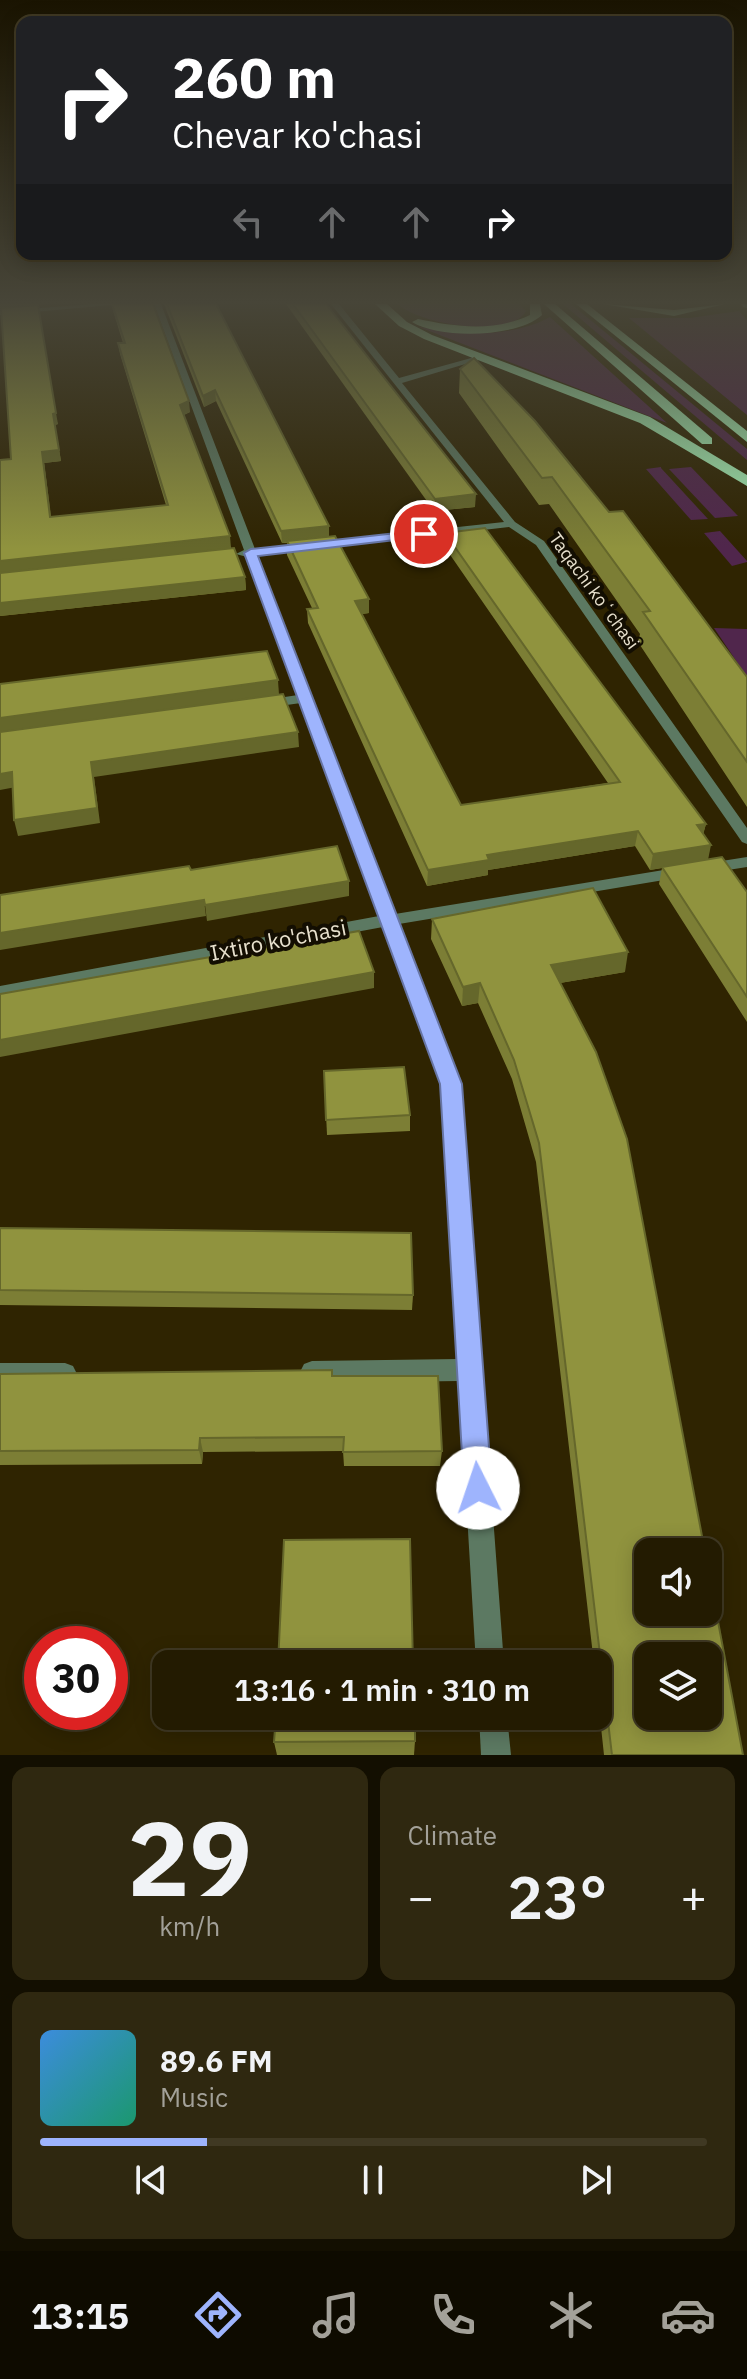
<!DOCTYPE html>
<html lang="en">
<head>
<meta charset="utf-8">
<style>
  :root { --surface:#231b01; --page:#2f2810; --text:#f1f3f6; --muted:#a3a199; --line:#403923; --accent:#9eb4fd }
  body { margin:0; font-family:"IBM Plex Sans",sans-serif; background:var(--page); color:var(--text); height:100vh; display:flex; flex-direction:column; font-size:30px; white-space:nowrap }
  * { box-sizing:border-box; margin:0 }
  p { font-size:26px; color:var(--muted) }
  .icon { flex:none; width:44px; height:44px; fill:none; stroke:currentColor; stroke-width:2; stroke-linecap:round; stroke-linejoin:round }
  .map { position:relative; height:1755px; overflow:hidden }
  .panel { display:flex; flex-direction:column; gap:12px; padding:12px; background:#130f01; flex:1 }
  .panel>* { flex:none }
  .hud { position:absolute; left:16px; top:16px; width:716px; height:244px; border-radius:16px; box-shadow:0 4px 20px #0003,0 0 0 2px var(--line); background:#202124; color:#fff; overflow:hidden }
  .controls { position:absolute; left:634px; top:1538px; display:grid; gap:16px }
  .controls a { display:grid; place-items:center; width:88px; height:88px; border-radius:16px; background:var(--surface); box-shadow:0 4px 20px #0003,0 0 0 2px var(--line); font-size:40px }
  .speed { position:absolute; left:24px; top:1626px; display:flex; gap:16px; font-size:40px; font-weight:700; text-align:center }
  .speed>* { display:grid; place-content:center; width:104px; height:104px; border-radius:50%; background:var(--surface); box-shadow:0 4px 20px #0003,0 0 0 2px var(--line); line-height:1 }
  .speed .limit { border:12px solid #d22; background:#fff; color:#111 }
  .pin { position:absolute; display:grid; place-items:center; width:68px; height:68px; color:#fff; margin:-34px; border:4px solid #fff; border-radius:50%; box-shadow:0 2px 8px #0007 }
  .me { position:absolute; width:88px; margin:-44px; rotate:356deg; stroke-linejoin:round; filter:drop-shadow(0 0 6px #0008) }
  .turn { display:flex; align-items:center; gap:28px; height:168px; padding:0 24px; font-size:36px }
  .turn .icon { width:104px; height:104px; stroke-width:2.5 }
  .turn b { display:block; font-size:56px; line-height:68px }
  .lanes { display:flex; align-items:center; height:76px; padding:0 24px; background:#0003; justify-content:center; gap:40px; direction:ltr }
  .lanes .off { opacity:.35 }
  .big { font-size:60px; font-weight:600; line-height:1.1 }
  .panel .widget { flex:1; display:flex; flex-direction:column; justify-content:center; gap:12px; min-width:0; padding:0 28px; border-radius:16px; background:var(--page) }
  .panel .dial { align-items:center; gap:0 }
  .dial b { font-size:104px; line-height:1 }
  .song { display:flex; align-items:center; gap:24px }
  .cover { width:96px; height:96px; border-radius:12px; background:linear-gradient(135deg,hsl(210 70% 55%),hsl(160 70% 35%)) }
  .played { height:8px; border-radius:4px; background:linear-gradient(90deg,var(--accent) 25%,var(--line) 25%) }
  .keys { display:flex; justify-content:space-around; direction:ltr }
  .heat { display:flex; justify-content:space-between; align-items:center; font-size:44px; direction:ltr }
  .panel .tiles { flex:1; display:grid; gap:12px; grid-template-columns:1fr 1fr }
  .widget:last-child { grid-column:span 2 }
  .trip { position:absolute; left:152px; top:1650px; width:460px; height:80px; border-radius:16px; background:var(--surface); box-shadow:0 4px 20px #0003,0 0 0 2px var(--line); font-weight:600; line-height:80px; text-align:center }
  .dock { display:flex; height:128px; justify-content:space-around; align-items:center; background:#0e0b00; color:var(--muted) }
  .dock .icon { width:56px; height:56px }
  .dock .on { color:var(--accent) }
  .dock b { font-size:36px; color:var(--text) }
  .map>svg:first-child { display:block }
  .green { fill:#50264c }
  .lines { fill:none; stroke-linecap:round; stroke-linejoin:round }
  .street { fill:#5c7962; fill-rule:evenodd }
  .highway { fill:#a5f0b6; fill-rule:evenodd }
  .wall { fill:#7c7e35 }
  .shaded-wall { fill:#65672b }
  .building { fill:#90933e; stroke:#65672b; stroke-width:2; fill-rule:evenodd }
  .route { fill:#9eb4fd; stroke:#6775a4; stroke-width:2 }
  .labels { text-anchor:middle; stroke-width:8; stroke-linejoin:round; paint-order:stroke }
  .far-street-label { font-size:18px; fill:#e8e1ce; stroke:#130e02 }
  .street-label { font-size:22px; fill:#e8e1ce; stroke:#130e02 }
</style>
</head>
<body>
<div class="map">
<svg width="747" height="1755" viewBox="0 0 747 1755">
  <rect width="100%" height="100%" fill="#2f2401"/>
  <g class="green">
    <path d="M398,304H519L526,311C510,340 418,324 398,304Z"/>
    <polygon points="563,304 571,304 747,449 747,460"/>
    <polygon points="739,311 747,320 747,415 629,318 690,318"/>
    <path d="M550,317L667,423L419,327C462,334 509,339 550,317Z"/>
    <polygon points="661,467 661,468 708,519 691,520 646,469"/>
    <polygon points="691,467 738,516 715,518 669,469"/>
    <polygon points="720,531 747,561 747,562 732,566 704,533"/>
    <polygon points="714,628 747,629 747,677"/>
  </g>
  <g class="lines">
    <g class="street">
      <polygon points="94,304 122,304 0,315 0,311"/>
      <polygon points="154,304 161,304 255,549 504,522 331,304 339,304 399,378 482,355 482,359 402,383 515,522 544,541 747,828 747,844 742,842 536,545 509,527 257,556 395,914 682,867 690,872 682,877 399,924 461,1084 504,1664 476,1664 459,1381 312,1383 304,1380 300,1372 304,1364 312,1361 458,1359 441,1084 383,927 0,998 0,986 379,916 301,703 265,708 258,704 265,700 298,695 247,557 236,554 244,550"/>
      <polygon points="747,857 747,867 709,873 701,868 709,863"/>
      <polygon points="0,1363 65,1363 73,1366 77,1374 73,1382 65,1385 0,1385"/>
      <polygon points="479,1716 507,1716 511,1755 481,1755"/>
    </g>
    <g class="highway">
      <polygon points="375,304 387,304 407,322 432,335 650,417 747,475 747,486 640,423 424,339 399,326"/>
      <path d="M530,304H540L542,315C517,338 439,339 412,322L418,319C456,327 494,332 530,315Z"/>
      <polygon points="544,304 555,304 712,438 712,444 702,444"/>
      <polygon points="576,304 587,304 747,431 747,442"/>
      <polygon points="603,304 674,310 725,304 674,316"/>
      <polygon points="741,304 747,304 747,308 743,307"/>
    </g>
  </g>
  <g class="wall">
    <polygon points="111,304 153,304 190,412 184,415 231,548 245,577 246,590 0,616 11,459 1,308 58,424 55,425 61,461 44,463 51,517 166,505 120,354 118,343 123,343"/>
    <polygon points="164,304 216,304 329,537 369,613 362,614 461,805 608,783 444,546 445,533 706,824 703,834 708,860 747,892 747,1022 659,884 662,868 650,870 635,846 488,870 488,875 427,886 308,623 307,609 312,608 287,555 287,543 282,543 216,401 204,407"/>
    <polygon points="286,304 326,304 475,507 434,511"/>
    <polygon points="460,369 609,512 747,677 747,807 638,642 640,634 549,504 539,505 459,393"/>
    <polygon points="432,919 625,972 560,983 743,1755 604,1755 598,1699 598,1664 594,1664 536,1162 512,1079 478,1003 462,1006 431,939"/>
    <polygon points="324,1071 410,1115 410,1131 327,1135"/>
    <polygon points="0,1228 413,1295 412,1310 0,1305"/>
    <polygon points="0,1374 333,1376 442,1451 440,1466 344,1466 343,1451 203,1452 202,1464 0,1465"/>
    <polygon points="415,1741 414,1755 277,1755 274,1742"/>
  </g>
  <g class="shaded-wall">
    <polygon points="0,304 48,304 0,307"/>
    <polygon points="215,390 216,401 204,407 203,396"/>
    <polygon points="189,401 190,412 181,416 180,405"/>
    <polygon points="56,413 58,424 55,425 61,461 44,463 53,530 42,452 53,414"/>
    <polygon points="476,494 475,507 434,511 435,499"/>
    <polygon points="329,526 329,538 282,543 281,531"/>
    <polygon points="230,536 231,548 0,574 0,561"/>
    <polygon points="245,577 246,590 0,616 0,603"/>
    <polygon points="369,599 369,613 355,615 355,601"/>
    <polygon points="278,680 279,695 0,734 0,718"/>
    <polygon points="298,732 299,747 94,777 100,823 18,836 14,820 91,762"/>
    <polygon points="12,772 16,787 0,790 0,774"/>
    <polygon points="706,824 702,839 697,825"/>
    <polygon points="638,831 635,846 488,870 488,875 427,886 428,870 487,855"/>
    <polygon points="711,845 708,860 650,870 653,854"/>
    <polygon points="349,881 349,896 207,921 205,905"/>
    <polygon points="204,900 206,916 0,950 0,933"/>
    <polygon points="628,952 625,972 548,985 551,965"/>
    <polygon points="374,972 374,988 0,1057 0,1040"/>
    <polygon points="480,983 478,1003 462,1006 463,987"/>
    <polygon points="200,1438 203,1452 202,1464 199,1450"/>
  </g>
  <g class="building">
    <polygon points="112,304 153,304 189,401 180,405 230,536 0,561 0,460 11,459 1,308 38,305 56,413 53,414 59,450 42,452 50,517 168,505 118,343 125,343"/>
    <polygon points="167,304 216,304 329,526 281,531 215,390 203,396"/>
    <polygon points="293,304 326,304 476,494 435,499"/>
    <polygon points="474,358 535,421 609,512 623,511 747,677 747,762 643,612 650,611 552,477 542,478 460,369"/>
    <polygon points="485,528 706,824 697,825 711,845 653,854 638,831 487,855 489,860 428,870 307,609 318,608 287,541 335,536 369,599 355,601 461,805 620,782 445,533"/>
    <polygon points="234,548 245,577 0,603 0,573"/>
    <polygon points="267,651 278,680 0,718 0,684"/>
    <polygon points="283,694 298,732 91,762 97,808 14,820 12,772 0,774 0,732"/>
    <polygon points="337,846 349,881 205,905 204,900 0,933 0,895 189,866 191,870"/>
    <polygon points="722,857 747,892 747,997 662,867"/>
    <path d="M593,888L628,952L551,965L596,1052L627,1139L705,1552H648V1612H708V1568L743,1755H612L539,1143L514,1060L480,983L463,987L432,919ZM648,1656H708V1716H648Z"/>
    <polygon points="359,931 374,972 0,1040 0,994"/>
    <polygon points="404,1067 410,1115 326,1120 324,1071"/>
    <polygon points="0,1228 411,1233 413,1295 0,1290"/>
    <polygon points="332,1370 332,1376 438,1376 442,1451 343,1452 344,1437 200,1438 199,1450 0,1451 0,1374"/>
    <polygon points="410,1539 413,1664 278,1664 284,1540"/>
    <polygon points="276,1716 415,1716 415,1741 274,1742"/>
  </g>
  <linearGradient id="sky" x2="0" y2="1"><stop stop-color="#1a1401"/><stop offset="0.55" stop-color="#474538"/><stop offset="1" stop-color="#474538" stop-opacity="0"/></linearGradient>
  <rect width="747" height="549" fill="url(#sky)"/>
  <polygon class="route" points="424,530 429,531 429,536 258,556 462,1084 492,1488 488,1498 478,1502 468,1498 464,1488 440,1084 244,553 251,549"/>
  <g class="labels">
    <g class="far-street-label">
      <text transform="translate(594 591) rotate(54)" y="6">Taqachi koʻchasi</text>
    </g>
    <g class="street-label">
      <text transform="translate(278 940) rotate(-11)" y="8">Ixtiro ko'chasi</text>
    </g>
  </g>
</svg>
<div class="controls">
<a><svg class="icon" aria-label="sound" viewBox="0 0 24 24"><path d="M4 9h4l5-4v14l-5-4H4zM17 9q2 3 0 6"/></svg></a>
<a><svg class="icon" aria-label="layers" viewBox="0 0 24 24"><path d="M12 4l9 5-9 5-9-5zM3 14l9 5 9-5"/></svg></a>
</div>
<div class="speed"><div class="limit">30</div></div>
<div class="pin" style="left:424px;top:534px;background:#d93025"><svg class="icon" aria-label="arrive" viewBox="0 0 24 24"><path d="M6 21V4h12l-3 4 3 4H6"/></svg></div>
<svg class="me" style="left:478px;top:1488px" viewBox="-20 -20 40 40"><circle r="19" fill="#fff"/><path d="M0-13L10 11 0 6-10 11z" fill="#9eb4fd"/></svg>
<div class="trip">13:16 · 1 min · 310 m</div>
<div class="hud">
<div class="turn"><svg class="icon" aria-label="right" viewBox="0 0 24 24"><path d="M7 20v-9h11M14 6l5 5-5 5"/></svg><div><b>260 m</b>Chevar ko'chasi</div></div>
<div class="lanes"><svg class="icon off" aria-label="left" viewBox="0 0 24 24"><path d="M17 20v-9H6M10 6l-5 5 5 5"/></svg><svg class="icon off" aria-label="ahead" viewBox="0 0 24 24"><path d="M12 20V5M6 11l6-6 6 6"/></svg><svg class="icon off" aria-label="ahead" viewBox="0 0 24 24"><path d="M12 20V5M6 11l6-6 6 6"/></svg><svg class="icon" aria-label="right" viewBox="0 0 24 24"><path d="M7 20v-9h11M14 6l5 5-5 5"/></svg></div>
</div>
</div>
<section class="panel">
<div class="tiles">
<div class="widget dial"><b>29</b><p>km/h</p></div>
<div class="widget"><p>Climate</p>
<div class="heat"><a>−</a><b class="big">23°</b><a>+</a></div>
</div>
<div class="widget">
<div class="song"><i class="cover"></i><div><b>89.6 FM</b><p>Music</p></div></div>
<div class="played"></div>
<div class="keys"><svg class="icon" aria-label="previous" viewBox="0 0 24 24"><path d="M18 5L8 12l10 7zM5 5v14"/></svg><svg class="icon" aria-label="pause" viewBox="0 0 24 24"><path d="M8 5v14M16 5v14"/></svg><svg class="icon" aria-label="next" viewBox="0 0 24 24"><path d="M6 5l10 7-10 7zM19 5v14"/></svg></div>
</div>
</div>
</section>
<nav class="dock">
<b>13:15</b>
<svg class="icon on" aria-label="directions" viewBox="0 0 24 24"><path d="M12 3l9 9-9 9-9-9zM9 14v-3h6M13 9l2 2-2 2"/></svg>
<svg class="icon" aria-label="music" viewBox="0 0 24 24"><path d="M9 18V5l10-2v13"/><circle cx="6" cy="18" r="3"/><circle cx="16" cy="16" r="3"/></svg>
<svg class="icon" aria-label="phone" viewBox="0 0 24 24"><path d="M5 4h4l2 5-3 2q2 4 5 5l2-3 5 2v4C11 20 4 13 5 4z"/></svg>
<svg class="icon" aria-label="climate" viewBox="0 0 24 24"><path d="M12 3v18M4 7l16 10M4 17L20 7"/></svg>
<svg class="icon" aria-label="car" viewBox="0 0 24 24"><path d="M5 17H2v-5l4-1 3-4h7l3 4 3 1v5h-3M9 17h6M6 11h13"/><circle cx="7" cy="17" r="2"/><circle cx="17" cy="17" r="2"/></svg>
</nav>
</body>
</html>
